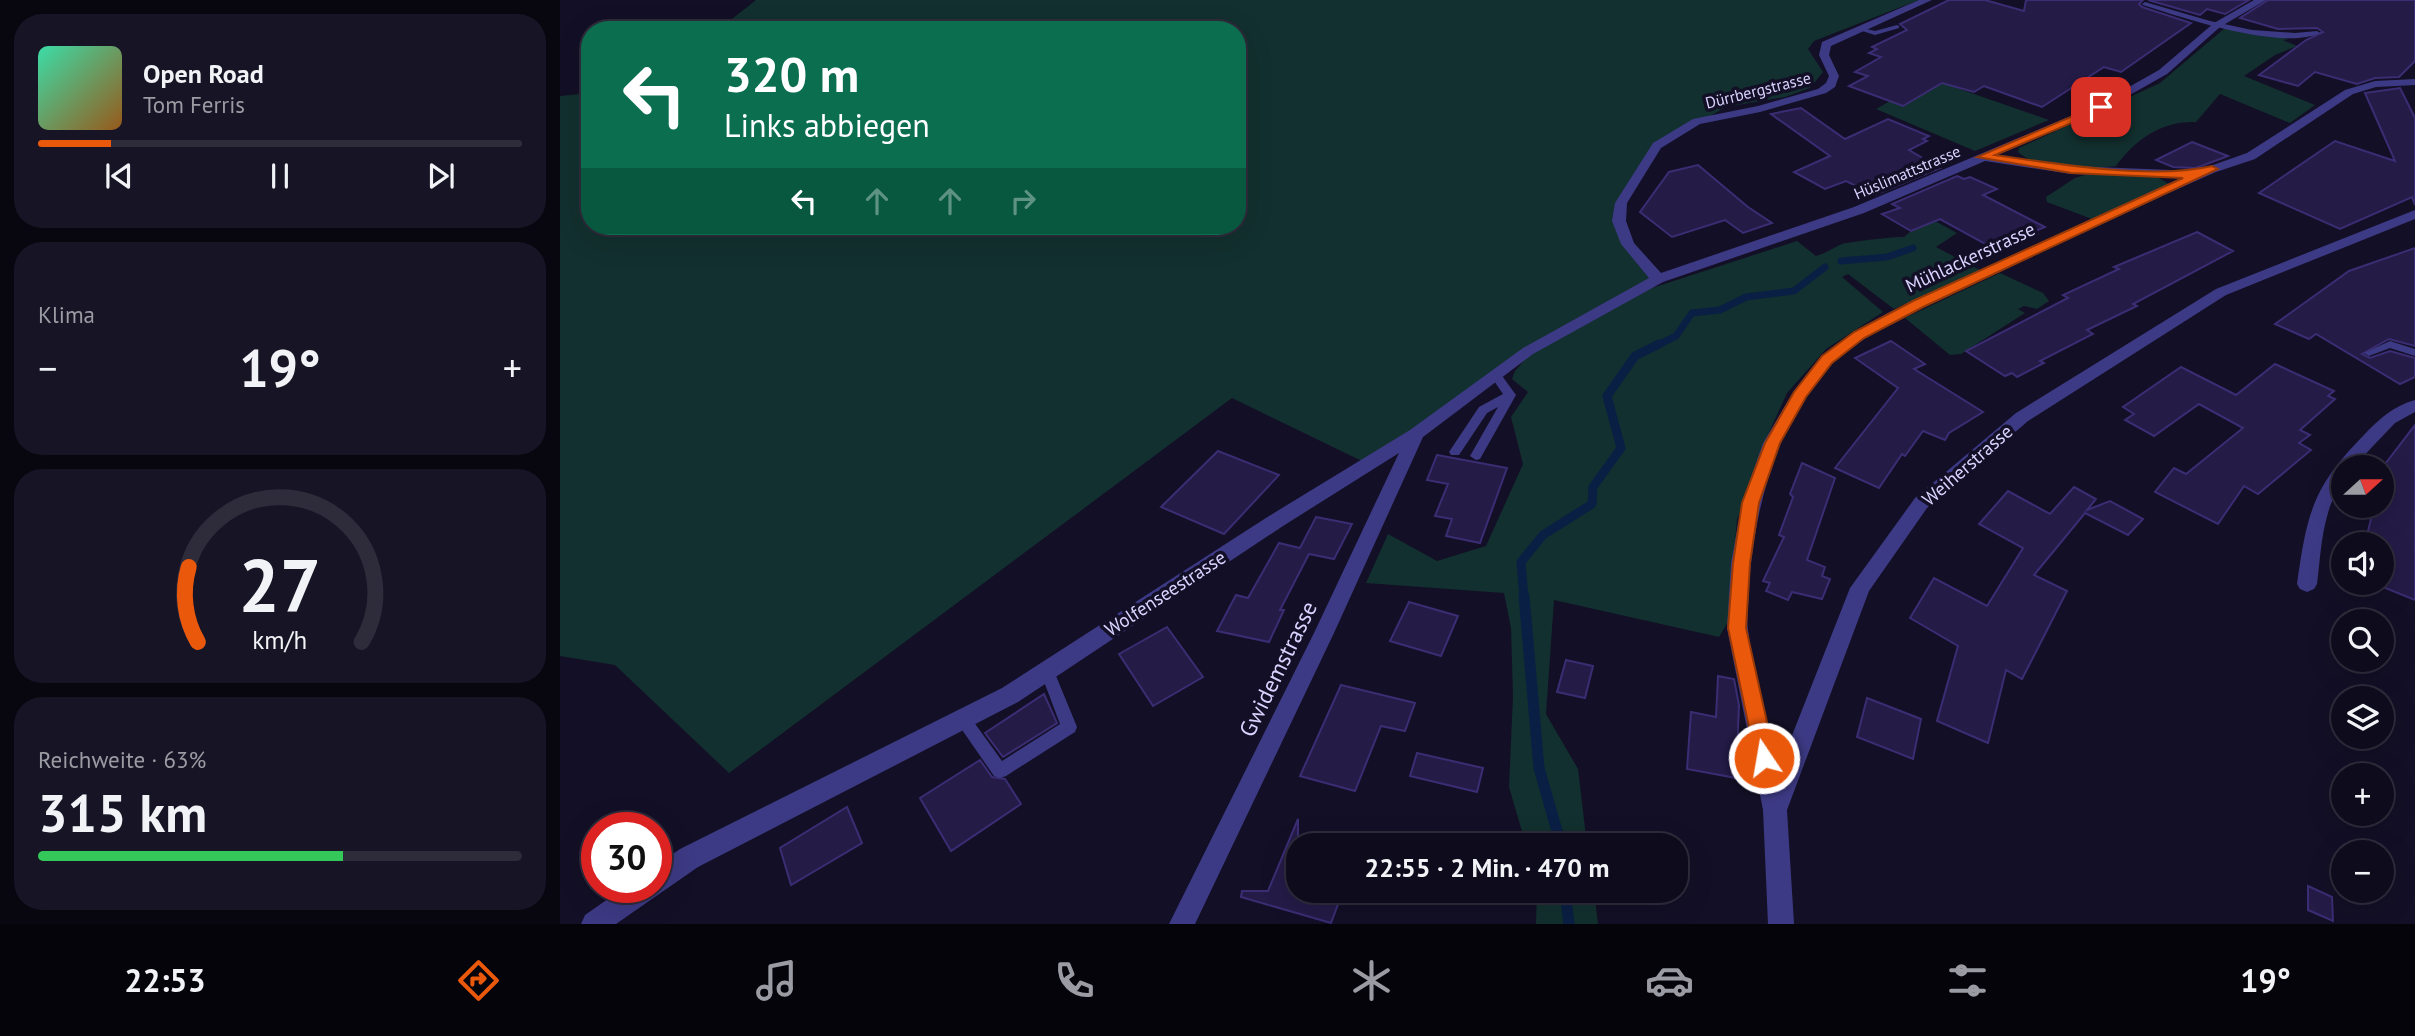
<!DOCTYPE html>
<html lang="de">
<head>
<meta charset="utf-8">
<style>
  :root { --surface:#0e0b1c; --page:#171425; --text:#f1f3f6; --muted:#9b9ba3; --line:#2e2b3b; --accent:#ea580c }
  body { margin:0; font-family:"PT Sans",sans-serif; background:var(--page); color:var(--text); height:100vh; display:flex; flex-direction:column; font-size:26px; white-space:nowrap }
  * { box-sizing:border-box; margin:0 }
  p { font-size:23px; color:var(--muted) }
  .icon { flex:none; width:38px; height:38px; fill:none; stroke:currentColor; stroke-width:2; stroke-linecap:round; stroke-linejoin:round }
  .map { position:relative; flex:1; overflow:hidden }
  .sheet { display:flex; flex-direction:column; gap:14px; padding:14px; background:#08060f; width:560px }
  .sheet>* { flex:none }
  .hud { position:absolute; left:21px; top:21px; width:665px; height:214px; border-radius:28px; box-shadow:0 7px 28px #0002,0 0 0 2px var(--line); background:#0b6e4f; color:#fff; overflow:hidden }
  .needle { width:46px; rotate:69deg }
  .fabs { position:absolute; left:1771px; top:455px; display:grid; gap:14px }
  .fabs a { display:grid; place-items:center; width:63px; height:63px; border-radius:50%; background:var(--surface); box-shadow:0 7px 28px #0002,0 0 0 2px var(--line); font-size:35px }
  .speed { position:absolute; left:21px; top:812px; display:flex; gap:14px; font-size:35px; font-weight:700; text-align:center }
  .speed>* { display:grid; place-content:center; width:91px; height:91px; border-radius:50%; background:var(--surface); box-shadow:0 7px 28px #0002,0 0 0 2px var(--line); line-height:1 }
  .speed .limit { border:10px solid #d22; background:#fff; color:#111 }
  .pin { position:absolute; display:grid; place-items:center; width:60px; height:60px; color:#fff; margin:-30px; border-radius:14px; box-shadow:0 4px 10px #0006 }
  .me { position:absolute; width:77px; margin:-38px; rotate:348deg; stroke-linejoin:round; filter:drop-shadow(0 0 5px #0008) }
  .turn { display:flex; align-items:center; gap:24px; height:147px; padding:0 28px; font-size:32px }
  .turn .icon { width:91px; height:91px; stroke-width:2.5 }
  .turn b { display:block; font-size:49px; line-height:60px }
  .lanes { display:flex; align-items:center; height:66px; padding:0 28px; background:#0003; justify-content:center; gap:35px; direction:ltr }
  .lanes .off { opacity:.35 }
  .big { font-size:52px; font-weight:800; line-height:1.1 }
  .sheet .tile { flex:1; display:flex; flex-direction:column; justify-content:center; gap:10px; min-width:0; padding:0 24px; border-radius:28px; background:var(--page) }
  .sheet .dial { align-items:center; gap:0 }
  .dial svg { height:182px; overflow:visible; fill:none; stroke:var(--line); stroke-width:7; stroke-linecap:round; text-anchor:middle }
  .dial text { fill:var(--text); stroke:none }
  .song { display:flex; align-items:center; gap:21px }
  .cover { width:84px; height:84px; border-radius:10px; background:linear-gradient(135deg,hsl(160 70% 55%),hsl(30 70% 35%)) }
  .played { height:7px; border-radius:4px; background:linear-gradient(90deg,var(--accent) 15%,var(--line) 15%) }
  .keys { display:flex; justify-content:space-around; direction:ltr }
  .heat { display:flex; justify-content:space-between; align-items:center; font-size:38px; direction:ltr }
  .charge { height:10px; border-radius:5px; background:linear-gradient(90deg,#34c759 63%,var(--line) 0) }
  .trip { position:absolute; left:726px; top:833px; width:402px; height:70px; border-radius:28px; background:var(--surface); box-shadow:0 7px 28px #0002,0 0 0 2px var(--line); font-weight:800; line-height:70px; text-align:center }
  .tab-bar { display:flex; height:112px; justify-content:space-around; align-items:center; background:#06040b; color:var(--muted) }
  .tab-bar .icon { width:49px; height:49px }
  .tab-bar .on { color:var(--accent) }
  .tab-bar b { font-size:32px; color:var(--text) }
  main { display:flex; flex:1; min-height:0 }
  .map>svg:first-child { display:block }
  .green { fill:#12302f }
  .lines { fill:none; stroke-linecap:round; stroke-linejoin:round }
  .stream-far2 { stroke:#0a1f44; stroke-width:7 }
  .stream-far1 { stroke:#0a1f44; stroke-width:9 }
  .stream { stroke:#0a1f44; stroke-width:11 }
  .building { fill:#241b47; stroke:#3b2d73; stroke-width:2 }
  .service { fill:#3d3a85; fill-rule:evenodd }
  .minor { fill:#3d3a85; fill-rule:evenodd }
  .route { fill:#ea580c; stroke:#983908; stroke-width:2 }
  .labels { text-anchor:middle; stroke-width:7; stroke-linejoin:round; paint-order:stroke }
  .far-street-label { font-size:16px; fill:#d9d4ff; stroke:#130f26 }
  .street-label { font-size:19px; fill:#d9d4ff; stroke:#130f26 }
  .near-street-label { font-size:23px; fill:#d9d4ff; stroke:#130f26 }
</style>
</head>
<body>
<main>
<section class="sheet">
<div class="tile">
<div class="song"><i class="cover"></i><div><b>Open Road</b><p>Tom Ferris</p></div></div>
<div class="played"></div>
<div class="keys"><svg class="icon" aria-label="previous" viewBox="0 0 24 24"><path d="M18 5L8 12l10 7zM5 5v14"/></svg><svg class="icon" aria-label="pause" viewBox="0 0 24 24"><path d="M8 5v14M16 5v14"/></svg><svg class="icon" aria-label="next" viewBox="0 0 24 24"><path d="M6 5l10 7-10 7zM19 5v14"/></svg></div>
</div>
<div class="tile"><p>Klima</p>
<div class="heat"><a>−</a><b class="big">19°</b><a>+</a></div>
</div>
<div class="tile dial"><svg viewBox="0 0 100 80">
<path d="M14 69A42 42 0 1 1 86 69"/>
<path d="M14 69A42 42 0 0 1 10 36" stroke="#ea580c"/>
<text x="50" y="56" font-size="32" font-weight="700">27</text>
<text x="50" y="72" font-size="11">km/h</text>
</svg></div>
<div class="tile"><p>Reichweite · 63%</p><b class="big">315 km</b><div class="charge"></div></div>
</section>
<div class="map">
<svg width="1855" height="924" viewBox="0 0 1855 924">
  <rect width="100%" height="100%" fill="#130f26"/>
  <g class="green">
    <polygon points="196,0 1359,0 1254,41 1248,49 1263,72 1250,88 1225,97 1166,107 1097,146 1061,203 1059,236 1098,279 968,351 808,464 672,398 169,773 55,665 0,656 0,96 30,93 30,226 677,226 677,30 158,30"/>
    <path d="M1665,28L1729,39L1723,40L1737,46L1715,55L1684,76L1755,105L1730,123L1660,94L1636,122C1601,121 1576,139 1556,166C1528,169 1480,172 1458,152L1459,148L1600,83Z"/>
    <polygon points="1368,78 1489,120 1415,151 1316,109 1346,92 1360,96 1373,88"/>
    <polygon points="1528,174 1597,177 1609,184 1532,219 1487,202 1486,197 1515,178"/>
    <path d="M1375,221L1397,233L1376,247L1420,270L1334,309L1288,274L1282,277L1323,312L1266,349L1227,393L1201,450L1177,520L1168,622L1159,637L994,600L986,714L1018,769L1027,845H966L949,787L953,696L951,628L944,593L806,583L828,534L877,561L926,546L963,464L951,417L968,392L952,379L955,371L968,356L1089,289L1237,241L1256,256C1266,253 1273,248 1282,244C1287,242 1338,236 1344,237L1351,231Z"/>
    <polygon points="1440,273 1483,293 1489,301 1477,309 1464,306 1458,309 1465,313 1401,354 1390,355 1345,318"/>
    <polygon points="977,891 1034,891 1038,924 976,924"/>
  </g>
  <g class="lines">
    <g class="stream-far2">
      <polyline points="1281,261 1327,257 1353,248"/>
      <polyline points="1096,346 1116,336 1132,313 1160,310 1186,297 1234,291 1265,267"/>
    </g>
    <polyline class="stream-far1" points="964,598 961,562 983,535 1032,504 1033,487 1061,448 1047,396 1075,356 1099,344"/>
    <g class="stream">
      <polyline points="964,596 979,768 1001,845"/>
      <polyline points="1005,891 1009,924"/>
    </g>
  </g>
  <g class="building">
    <polygon points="1389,0 1425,0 1464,11 1466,0 1583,0 1579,4 1582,7 1631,23 1561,72 1544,67 1482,107 1424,86 1414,92 1382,83 1343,106 1289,86 1308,76 1295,72 1321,57 1309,53 1317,49 1312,47 1347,30 1340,24"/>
    <polygon points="1588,0 1689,0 1665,14 1647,9 1640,15"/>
    <polygon points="1708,0 1855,0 1855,61 1839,77 1815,78 1797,84 1755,72 1738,86 1699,75 1746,40 1763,32 1757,28 1718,29 1680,18"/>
    <polygon points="1840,88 1855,118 1855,205 1852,197 1780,229 1699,193 1775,141 1835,161 1805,93"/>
    <polygon points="1241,108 1285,139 1328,119 1369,136 1363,139 1367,141 1349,150 1380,168 1315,195 1286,181 1265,189 1234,172 1270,156 1211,114"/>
    <polygon points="1632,142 1668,156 1636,168 1613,167 1596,160"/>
    <polygon points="1138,165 1188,207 1212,223 1183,233 1165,220 1112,237 1080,212 1109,172"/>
    <polygon points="1397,176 1404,179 1410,177 1437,189 1423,195 1485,227 1473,232 1477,234 1438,251 1380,219 1351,231 1322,214 1340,208 1332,204"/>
    <polygon points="1637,232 1673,251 1573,304 1577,306 1527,330 1533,334 1480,361 1484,363 1457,377 1452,373 1445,376 1406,351 1508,298 1503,295 1559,269 1554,267"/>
    <polygon points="1855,248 1855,346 1829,339 1802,354 1810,358 1830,351 1855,358 1855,377 1840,384 1756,334 1749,339 1715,324 1789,271"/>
    <polygon points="1331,341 1365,364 1354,369 1423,412 1389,433 1385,440 1363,431 1345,456 1342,454 1319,488 1275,468 1338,388 1295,358"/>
    <polygon points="1715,364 1774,391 1768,396 1775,399 1740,430 1750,435 1739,443 1751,450 1698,494 1684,486 1658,524 1595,492 1614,468 1626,474 1683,428 1639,404 1594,436 1565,420 1574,414 1563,407 1621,367 1676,395"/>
    <polygon points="1855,425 1855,600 1813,583 1822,583 1822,544 1805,544 1814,506 1822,506 1822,468"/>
    <polygon points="658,451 719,475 664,534 601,507"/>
    <polygon points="877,455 947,468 920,543 886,536 892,519 875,516 888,484 867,480"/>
    <polygon points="1242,463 1275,478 1247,560 1265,567 1262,576 1270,579 1262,599 1232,592 1228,600 1206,591 1210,583 1203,581 1224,537 1219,535 1233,497 1230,494"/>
    <polygon points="1514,487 1536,499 1527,510 1550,501 1583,519 1568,535 1525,513 1474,575 1507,591 1462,679 1446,670 1428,743 1377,721 1398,646 1350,618 1374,578 1427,606 1463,548 1419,524 1448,491 1490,514"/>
    <polygon points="756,517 792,524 774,559 749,554 720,610 724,610 709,642 657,631 676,595 688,598 719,543 740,548"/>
    <polygon points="849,602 898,616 881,656 830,641"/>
    <polygon points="607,627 643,677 593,706 559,654"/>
    <polygon points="1006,660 1033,666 1025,698 997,692"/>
    <polygon points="1158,676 1174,679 1179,705 1176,778 1127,769 1131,712 1156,717"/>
    <polygon points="781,685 855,703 845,731 821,726 795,791 740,776"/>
    <polygon points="484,694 497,723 443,757 425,733"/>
    <polygon points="1307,698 1361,719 1353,759 1297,737"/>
    <polygon points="857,753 923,768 917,792 850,776"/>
    <polygon points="420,760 432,777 445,779 461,804 391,851 360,798"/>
    <polygon points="287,807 302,843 231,885 220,848"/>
    <polygon points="738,819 738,891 783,891 771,923 681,897 682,891 708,891"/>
    <polygon points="1748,886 1772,897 1773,921 1748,910"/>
  </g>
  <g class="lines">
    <g class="service">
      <path d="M1585,2L1650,21L1692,30L1735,33L1757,31L1760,33C1722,51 1623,18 1583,5L1582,4Z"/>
      <polygon points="1337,25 1339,26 1339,28 1315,35 1299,30 1302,28 1315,31"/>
      <polygon points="1830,341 1855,349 1855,356 1830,348 1809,356 1804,353"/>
      <polygon points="936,371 940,373 956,395 920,459 916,460 910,456 938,407 927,413 899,455 891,455 889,452 919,407 943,394 930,375"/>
      <polygon points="487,665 492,667 494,671 517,727 515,732 446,776 440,778 434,776 398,724 395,719 398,714 403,712 408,714 442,761 500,724 480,671 482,667"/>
    </g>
    <g class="minor">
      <path d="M1359,0H1372L1271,46L1269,55L1279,76L1275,87L1266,93L1200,112L1140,124L1101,148L1067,203L1066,221L1074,243L1101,273L1294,207L1537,105L1599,70L1654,23L1694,0H1706L1660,27L1607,74L1545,109L1437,155L1511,166L1636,171L1687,153L1785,90L1815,81L1855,79V85L1816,87L1793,94L1695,159L1656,172L1604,195L1340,318C1317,331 1293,344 1274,362C1218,415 1193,513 1189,588C1189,601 1186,617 1188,630C1194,677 1208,725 1218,771L1290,588L1355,498L1456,413L1656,289L1855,210V219L1666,295L1468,421L1367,508L1309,591L1227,810L1234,924H1208L1203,810L1167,628L1171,563L1182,503L1203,443L1234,391L1261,357L1294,332L1330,312L1623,177L1511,174L1425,161L1304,213L1103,282L973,354L863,437L774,633L635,924H609L754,633L839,453L723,526L458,702L138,867L56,924H21L25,915L65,887H96V866L120,849L442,688L709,516L850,430L963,348L1089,278L1061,244L1052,221L1055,203L1093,143L1133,119L1198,106L1258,89L1266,83L1269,76L1259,55L1262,42Z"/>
      <path d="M1855,400V412L1835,423L1793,467H1783C1783,484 1772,497 1768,513C1761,536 1760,560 1757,584L1754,589L1747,592L1740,589L1737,584C1747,514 1752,488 1803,436C1818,420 1833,406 1855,400Z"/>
    </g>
  </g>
  <path class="route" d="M1541,104L1545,109L1435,155C1497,164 1592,180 1652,166L1658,169L1363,307L1304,338L1272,363L1246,397L1220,443L1199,503L1190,563L1186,628L1215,758L1212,765L1204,767L1197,765L1168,628L1173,563L1182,503L1205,443L1234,392L1262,356L1294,332L1353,301L1623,178L1511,173L1417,157Z"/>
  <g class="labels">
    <g class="far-street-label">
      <text transform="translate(1198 90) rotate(-14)" y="6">Dürrbergstrasse</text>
      <text transform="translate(1347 172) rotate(-23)" y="6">Hüslimattstrasse</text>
    </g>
    <g class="street-label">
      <text transform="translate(1410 257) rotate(-25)" y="7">Mühlackerstrasse</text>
      <text transform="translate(1407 465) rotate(-41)" y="7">Weiherstrasse</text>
      <text transform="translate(605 593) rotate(-33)" y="7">Wolfenseestrasse</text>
    </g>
    <g class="near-street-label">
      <text transform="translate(718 669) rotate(-64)" y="8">Gwidemstrasse</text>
    </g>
  </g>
</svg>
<div class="fabs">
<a><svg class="needle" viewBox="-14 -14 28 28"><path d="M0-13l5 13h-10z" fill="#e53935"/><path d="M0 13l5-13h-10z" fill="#9b9ba3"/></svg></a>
<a><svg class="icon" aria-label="sound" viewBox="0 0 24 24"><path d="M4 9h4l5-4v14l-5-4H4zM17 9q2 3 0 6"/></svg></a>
<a><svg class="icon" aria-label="search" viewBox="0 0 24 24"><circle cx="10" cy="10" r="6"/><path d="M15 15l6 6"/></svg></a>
<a><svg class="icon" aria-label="layers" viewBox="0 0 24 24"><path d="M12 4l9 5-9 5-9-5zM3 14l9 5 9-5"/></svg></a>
<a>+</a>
<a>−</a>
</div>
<div class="speed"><div class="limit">30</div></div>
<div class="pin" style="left:1541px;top:107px;background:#d93025"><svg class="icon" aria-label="arrive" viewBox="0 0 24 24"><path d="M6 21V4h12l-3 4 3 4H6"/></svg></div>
<svg class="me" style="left:1204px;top:758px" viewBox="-20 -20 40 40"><circle r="17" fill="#ea580c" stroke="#fff" stroke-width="3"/><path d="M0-11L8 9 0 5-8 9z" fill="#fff"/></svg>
<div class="trip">22:55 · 2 Min. · 470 m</div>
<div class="hud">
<div class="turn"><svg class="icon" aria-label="left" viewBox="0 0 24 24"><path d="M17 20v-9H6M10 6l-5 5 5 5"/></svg><div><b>320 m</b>Links abbiegen</div></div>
<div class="lanes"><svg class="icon" aria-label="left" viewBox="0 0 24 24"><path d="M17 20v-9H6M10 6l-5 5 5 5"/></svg><svg class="icon off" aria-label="ahead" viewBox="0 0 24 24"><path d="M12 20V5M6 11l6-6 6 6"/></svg><svg class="icon off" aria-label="ahead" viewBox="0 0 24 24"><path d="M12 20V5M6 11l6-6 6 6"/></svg><svg class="icon off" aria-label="right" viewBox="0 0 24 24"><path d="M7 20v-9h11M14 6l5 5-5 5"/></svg></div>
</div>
</div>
</main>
<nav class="tab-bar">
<b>22:53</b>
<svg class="icon on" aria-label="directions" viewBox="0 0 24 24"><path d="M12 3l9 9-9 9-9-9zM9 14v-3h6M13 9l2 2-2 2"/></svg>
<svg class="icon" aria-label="music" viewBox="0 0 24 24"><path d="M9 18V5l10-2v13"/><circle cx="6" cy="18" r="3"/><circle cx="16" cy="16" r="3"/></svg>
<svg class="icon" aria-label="phone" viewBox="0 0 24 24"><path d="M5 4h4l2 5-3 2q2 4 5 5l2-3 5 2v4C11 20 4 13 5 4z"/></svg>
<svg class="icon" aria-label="climate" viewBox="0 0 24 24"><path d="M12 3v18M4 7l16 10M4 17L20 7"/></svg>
<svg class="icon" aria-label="car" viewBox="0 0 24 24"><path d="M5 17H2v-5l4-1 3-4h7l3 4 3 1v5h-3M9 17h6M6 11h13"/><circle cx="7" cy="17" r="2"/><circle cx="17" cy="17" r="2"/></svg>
<svg class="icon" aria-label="filters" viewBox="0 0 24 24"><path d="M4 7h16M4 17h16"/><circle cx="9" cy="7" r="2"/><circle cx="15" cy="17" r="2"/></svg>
<b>19°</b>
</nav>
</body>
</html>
